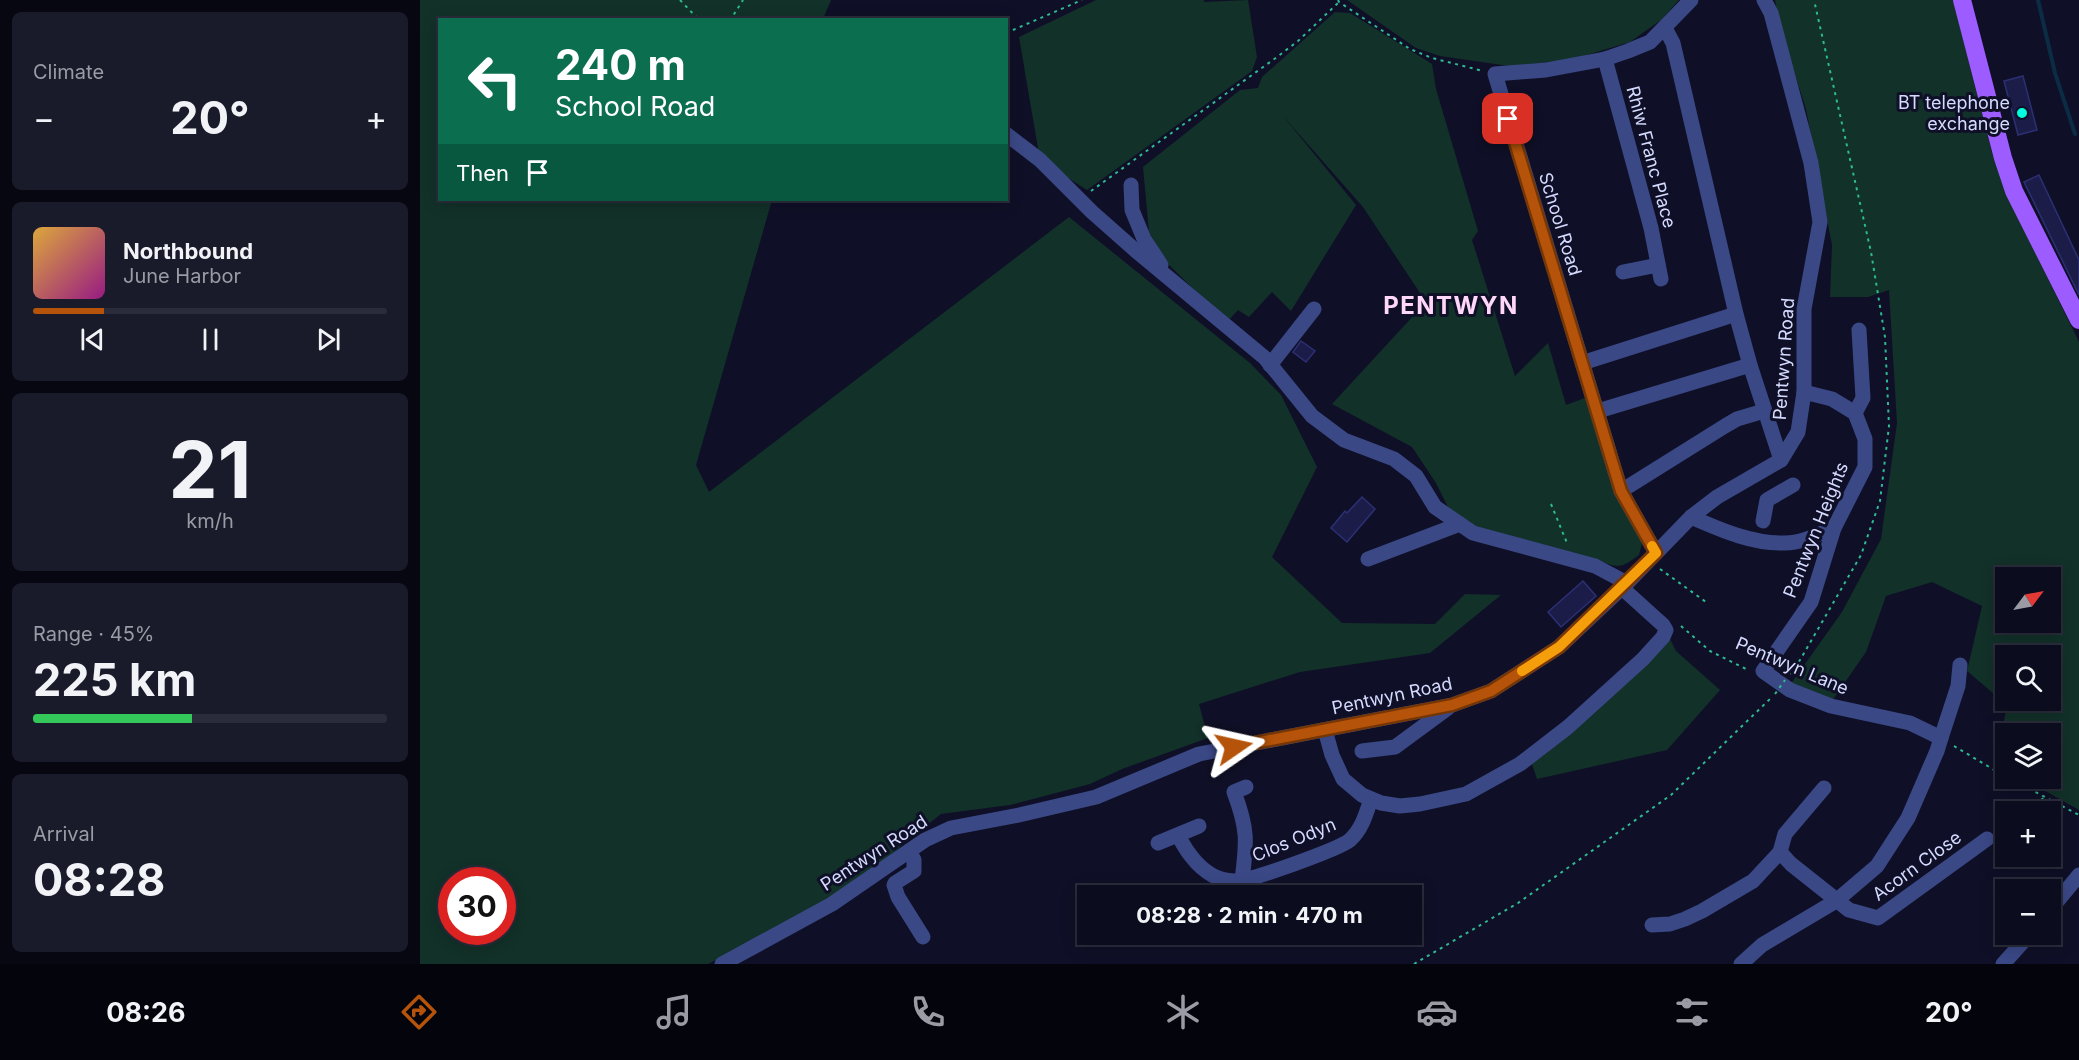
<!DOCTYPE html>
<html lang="en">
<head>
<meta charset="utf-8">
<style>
  :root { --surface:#0b0c1d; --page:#191a2a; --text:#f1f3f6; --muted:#9a9ba4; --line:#2b2c3b; --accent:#b45309 }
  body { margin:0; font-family:Inter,sans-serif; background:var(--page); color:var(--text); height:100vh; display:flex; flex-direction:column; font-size:22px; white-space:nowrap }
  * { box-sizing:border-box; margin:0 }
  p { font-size:20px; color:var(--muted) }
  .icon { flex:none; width:33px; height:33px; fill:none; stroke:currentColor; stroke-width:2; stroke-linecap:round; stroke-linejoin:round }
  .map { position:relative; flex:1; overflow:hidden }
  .drawer { display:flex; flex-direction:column; gap:12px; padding:12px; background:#060710; width:420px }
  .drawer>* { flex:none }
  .guide { position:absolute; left:18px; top:18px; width:570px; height:183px; border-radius:0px; box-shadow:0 3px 15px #0003,0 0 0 2px var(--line); background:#0b6e4f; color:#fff; overflow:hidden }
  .needle { width:39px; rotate:58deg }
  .fabs { position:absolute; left:1575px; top:567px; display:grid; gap:12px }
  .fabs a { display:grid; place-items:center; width:66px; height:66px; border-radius:0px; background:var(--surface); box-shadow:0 3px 15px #0003,0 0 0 2px var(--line); font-size:30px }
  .speed { position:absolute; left:18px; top:867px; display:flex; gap:12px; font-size:30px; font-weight:700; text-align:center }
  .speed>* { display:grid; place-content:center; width:78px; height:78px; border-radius:50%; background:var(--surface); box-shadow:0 3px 15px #0003,0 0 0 2px var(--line); line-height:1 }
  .speed .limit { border:9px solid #d22; background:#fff; color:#111 }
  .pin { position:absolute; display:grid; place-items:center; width:51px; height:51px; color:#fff; margin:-26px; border-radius:12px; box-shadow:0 3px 9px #0006 }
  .me { position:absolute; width:66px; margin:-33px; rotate:79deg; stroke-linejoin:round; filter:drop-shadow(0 0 4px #0008) }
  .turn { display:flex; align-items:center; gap:21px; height:126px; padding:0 18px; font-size:27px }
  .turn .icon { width:78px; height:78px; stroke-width:2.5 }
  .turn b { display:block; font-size:42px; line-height:51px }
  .then { display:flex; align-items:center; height:57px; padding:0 18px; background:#0003; gap:12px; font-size:22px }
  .big { font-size:45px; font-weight:700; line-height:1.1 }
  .drawer .widget { flex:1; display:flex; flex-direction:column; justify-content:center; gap:9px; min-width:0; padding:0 21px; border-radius:9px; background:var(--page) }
  .drawer .dial { align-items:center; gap:0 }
  .dial b { font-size:78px; line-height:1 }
  .song { display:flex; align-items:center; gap:18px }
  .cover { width:72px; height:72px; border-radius:9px; background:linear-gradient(135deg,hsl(40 70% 55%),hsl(310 70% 35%)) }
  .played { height:6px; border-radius:3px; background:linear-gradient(90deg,var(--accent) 20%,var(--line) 20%) }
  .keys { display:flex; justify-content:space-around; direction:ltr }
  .heat { display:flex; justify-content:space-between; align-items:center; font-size:33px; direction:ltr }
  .charge { height:9px; border-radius:4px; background:linear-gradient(90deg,#34c759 45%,var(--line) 0) }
  .trip { position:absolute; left:657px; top:885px; width:345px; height:60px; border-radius:0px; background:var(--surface); box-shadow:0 3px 15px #0003,0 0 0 2px var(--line); font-weight:700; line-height:60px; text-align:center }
  .menu { display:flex; height:96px; justify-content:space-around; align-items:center; background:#04050c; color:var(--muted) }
  .menu .icon { width:42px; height:42px }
  .menu .active { color:var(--accent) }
  .menu b { font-size:27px; color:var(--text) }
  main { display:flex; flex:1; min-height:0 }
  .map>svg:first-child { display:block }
  .green { fill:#123129; fill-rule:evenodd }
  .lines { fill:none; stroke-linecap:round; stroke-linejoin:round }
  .stream { stroke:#0a2d45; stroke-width:4 }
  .building { fill:#1b1c48; stroke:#2d2f74; stroke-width:1.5 }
  .path { stroke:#2eba92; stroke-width:2; stroke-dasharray:3 4.5; stroke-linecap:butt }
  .minor { stroke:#3a4886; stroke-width:15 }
  .major { stroke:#9d5cff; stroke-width:18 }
  .path-bridge { stroke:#2eba92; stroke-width:2; stroke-dasharray:3 4.5; stroke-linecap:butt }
  .route-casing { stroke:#753606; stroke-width:15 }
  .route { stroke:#b45309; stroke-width:10 }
  .slow { stroke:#f59e0b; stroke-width:10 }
  .poi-dot { fill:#01ffdf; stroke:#0f1027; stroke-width:2 }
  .labels { text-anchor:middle; stroke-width:6; stroke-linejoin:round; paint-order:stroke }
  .poi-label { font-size:18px; fill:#d5daff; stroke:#0f1027; text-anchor:end }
  .street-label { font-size:18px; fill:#d5daff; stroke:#0f1027 }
  .district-label { font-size:24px; font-weight:bold; letter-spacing:1.5px; fill:#ffd7f9; stroke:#0f1027 }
</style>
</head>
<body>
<main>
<section class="drawer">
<div class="widget"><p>Climate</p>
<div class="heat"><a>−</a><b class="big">20°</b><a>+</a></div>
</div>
<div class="widget">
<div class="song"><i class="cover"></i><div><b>Northbound</b><p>June Harbor</p></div></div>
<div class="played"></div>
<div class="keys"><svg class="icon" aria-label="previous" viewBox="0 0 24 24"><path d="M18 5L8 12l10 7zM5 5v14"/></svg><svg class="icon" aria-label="pause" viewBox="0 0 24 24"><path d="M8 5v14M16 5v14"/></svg><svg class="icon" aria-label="next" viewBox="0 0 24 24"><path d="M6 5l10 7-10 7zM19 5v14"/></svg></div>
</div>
<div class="widget dial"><b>21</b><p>km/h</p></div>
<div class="widget"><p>Range · 45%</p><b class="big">225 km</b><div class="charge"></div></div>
<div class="widget"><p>Arrival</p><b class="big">08:28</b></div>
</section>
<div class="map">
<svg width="1659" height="964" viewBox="0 0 1659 964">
  <rect width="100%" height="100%" fill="#0f1027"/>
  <g class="green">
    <path d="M0,0H411L403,19L20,20V200H352L276,465L289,492L649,217L830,363L861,395L897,467L852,557L922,623L1015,624L1045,594L1081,595L1010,653L880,672L779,704L788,738L702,769L670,784L590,805L521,814L487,841L454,870L357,929L288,964H0ZM32,880H82V932H32Z"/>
    <polygon points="676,0 784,0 784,2 828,0 837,57 832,71 667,190 620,160 599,37"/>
    <polygon points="927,0 1259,0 1241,20 1210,42 1150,60 1089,66 1020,56 996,48"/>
    <path d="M1355,0H1533L1572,153L1591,203L1659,342V810L1604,779L1630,778V734H1586L1585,768L1576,762L1587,705L1547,671L1562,606L1512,582L1466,596L1446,652L1412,701L1370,685L1422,612L1461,539L1477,423L1469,290L1448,297H1410L1412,245L1386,109L1360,27ZM1586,578H1630V622H1586ZM1586,656H1630V700H1586Z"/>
    <path d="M915,12L930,13L1012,64L1016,89L1058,231L1052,240L1095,376L1128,343L1146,405L1165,398L1196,494L1223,539L1219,555C1201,568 1199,569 1178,560L1066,536L1033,517L1016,483L992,447L912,404L1006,302L943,207L863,116L936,205L871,311L852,292L829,317L818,310L807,322L744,260L729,232L723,167L820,90L838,88L842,77Z"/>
    <polygon points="1250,639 1256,651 1300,690 1247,750 1117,779 1111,761"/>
  </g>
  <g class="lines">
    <polyline class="stream" points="1618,0 1635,73 1655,134"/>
  </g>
  <g class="building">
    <polygon points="1603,76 1617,130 1598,135 1584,81"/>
    <polygon points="1619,175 1659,260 1659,295 1604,182"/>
    <polygon points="881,341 895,351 886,362 873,352"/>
    <polygon points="942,497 955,509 927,542 911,528 925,511 927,513"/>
    <polygon points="1163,581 1176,596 1141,627 1128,612"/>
  </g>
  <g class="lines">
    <g class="path">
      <polyline points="260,0 279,20"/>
      <polyline points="918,0 919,2 990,49 1012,58 1063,71"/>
      <polyline points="309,20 311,19 323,0"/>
      <polyline points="586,33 662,0"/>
      <polyline points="671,191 857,57 878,41 919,2"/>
      <polyline points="1131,504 1147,543"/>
      <polyline points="1240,569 1286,602"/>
      <polyline points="1261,626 1290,651 1328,670"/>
      <polyline points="1370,674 1380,660 1441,555 1460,501 1469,426 1465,337 1451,252 1394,0"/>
      <polyline points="1534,746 1586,777"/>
      <polyline points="1589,778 1659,815"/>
      <polyline points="1612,812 1623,798"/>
      <polyline points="1579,838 1586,837"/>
      <polyline points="994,964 1098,903 1251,795 1353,696"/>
    </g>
    <g class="minor">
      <polyline points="1245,28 1253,43 1316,314 1330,365 1361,460"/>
      <polyline points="1185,59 1231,228 1241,279"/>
      <polyline points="586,134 620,160 672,212 715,250 845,358 892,416 924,440 974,459 996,476 1015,507 1053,533 1175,566 1207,583"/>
      <polyline points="711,185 712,210 724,239 741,265"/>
      <polyline points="1203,272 1238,265"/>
      <polyline points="1162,363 1316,314"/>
      <polyline points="850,365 894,309"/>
      <polyline points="1178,411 1330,365"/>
      <polyline points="1435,413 1443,398 1439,330"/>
      <polyline points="1201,491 1305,426 1317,419 1344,411"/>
      <path d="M1271,517C1301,530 1332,544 1365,543C1382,543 1399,534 1414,528"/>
      <polyline points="1343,521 1347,500 1373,485"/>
      <polyline points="1236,553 1201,491 1075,74 1126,70 1185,59 1208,51 1230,42 1271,0"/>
      <polyline points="948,559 1040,524"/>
      <polyline points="905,730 912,755 923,779 942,795 961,803 980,806 1000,804 1046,794 1100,764 1148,727 1223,659 1243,637 1246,630 1243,625 1202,588"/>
      <polyline points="1521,738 1538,686 1540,665"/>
      <polyline points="942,751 975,747 1028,708"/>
      <path d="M758,835C767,853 779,870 798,878C803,880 811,881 817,881C833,880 919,849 930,840C942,829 946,814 951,799"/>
      <polyline points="738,843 779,826"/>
      <polyline points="489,851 494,860 494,871 475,883 474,885 478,897 503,937"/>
      <polyline points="1360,852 1365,834 1404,788"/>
      <path d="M822,880C827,841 828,829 814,792L826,787"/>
      <polyline points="1630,910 1659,875"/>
      <polyline points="1232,925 1250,924 1265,919 1282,911 1333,881 1360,852 1371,864 1429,910 1458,918 1567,839"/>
      <polyline points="302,964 412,904 505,840 531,828 599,815 676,797 779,754 1032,705 1071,691 1139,647 1207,583 1271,517 1297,497 1361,460 1378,432 1384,392 1384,309 1400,222 1391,163 1351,13 1344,0"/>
      <polyline points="1321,964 1342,945 1416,901 1457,866 1488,818 1517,751 1521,738 1490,723 1411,706 1370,690 1343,671 1391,602 1414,528 1445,467 1445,439 1435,413 1412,399 1384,392"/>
      <polyline points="1583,964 1610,934"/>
    </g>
    <polyline class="major" points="1542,0 1583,158 1594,191 1659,320"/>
    <polyline class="path-bridge" points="1355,694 1365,680"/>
  </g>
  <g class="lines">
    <defs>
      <polyline id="route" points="814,747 1032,705 1071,691 1139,647 1236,553 1201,491 1088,119"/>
    </defs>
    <use href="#route" class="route-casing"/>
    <use href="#route" class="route"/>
    <polyline class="slow" points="1102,671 1139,647 1236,553 1232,546"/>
  </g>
  <circle class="poi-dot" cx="1602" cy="113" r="6"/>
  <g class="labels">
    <g class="poi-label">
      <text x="1590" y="109">BT telephone<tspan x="1590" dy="21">exchange</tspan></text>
    </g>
    <g class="street-label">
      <text transform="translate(1231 157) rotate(75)" y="6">Rhiw Franc Place</text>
      <text transform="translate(1140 224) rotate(73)" y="6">School Road</text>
      <text transform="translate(1364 359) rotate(-86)" y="6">Pentwyn Road</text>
      <text transform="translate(1396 530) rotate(-68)" y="6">Pentwyn Heights</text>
      <text transform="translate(1372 666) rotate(23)" y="6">Pentwyn Lane</text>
      <text transform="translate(972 696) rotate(-12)" y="6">Pentwyn Road</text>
      <text transform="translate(874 840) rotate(-22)" y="6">Clos Odyn</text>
      <text transform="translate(454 853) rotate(-33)" y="6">Pentwyn Road</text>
      <text transform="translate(1497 866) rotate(-36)" y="6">Acorn Close</text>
    </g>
    <g class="district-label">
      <text x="1031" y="314">PENTWYN</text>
    </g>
  </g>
</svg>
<div class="fabs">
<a><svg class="needle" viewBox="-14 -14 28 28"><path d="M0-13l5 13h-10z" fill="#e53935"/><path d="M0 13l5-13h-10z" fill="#9a9ba4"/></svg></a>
<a><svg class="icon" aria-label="search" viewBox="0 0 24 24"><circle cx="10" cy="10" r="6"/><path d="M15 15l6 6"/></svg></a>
<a><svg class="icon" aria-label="layers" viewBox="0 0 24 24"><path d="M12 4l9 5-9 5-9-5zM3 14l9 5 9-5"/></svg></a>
<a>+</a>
<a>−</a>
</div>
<div class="speed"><div class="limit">30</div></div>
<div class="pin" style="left:1088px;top:119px;background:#d93025"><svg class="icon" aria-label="arrive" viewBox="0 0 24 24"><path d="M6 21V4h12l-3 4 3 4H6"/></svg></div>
<svg class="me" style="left:814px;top:747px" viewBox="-20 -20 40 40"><path d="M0-17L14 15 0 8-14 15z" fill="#b45309" stroke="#fff" stroke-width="4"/></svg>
<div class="trip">08:28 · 2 min · 470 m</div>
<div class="guide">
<div class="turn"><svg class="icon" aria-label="left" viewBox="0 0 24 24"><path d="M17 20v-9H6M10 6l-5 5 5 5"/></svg><div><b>240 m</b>School Road</div></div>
<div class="then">Then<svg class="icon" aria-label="arrive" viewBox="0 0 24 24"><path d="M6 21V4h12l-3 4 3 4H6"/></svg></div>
</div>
</div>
</main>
<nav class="menu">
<b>08:26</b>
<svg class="icon active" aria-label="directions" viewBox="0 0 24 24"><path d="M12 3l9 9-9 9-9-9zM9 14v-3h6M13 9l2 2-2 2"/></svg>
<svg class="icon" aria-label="music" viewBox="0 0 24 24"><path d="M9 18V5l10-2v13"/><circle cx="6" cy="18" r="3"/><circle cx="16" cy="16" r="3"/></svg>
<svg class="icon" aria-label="phone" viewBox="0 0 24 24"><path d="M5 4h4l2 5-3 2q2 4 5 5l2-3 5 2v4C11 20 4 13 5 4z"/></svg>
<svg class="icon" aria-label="climate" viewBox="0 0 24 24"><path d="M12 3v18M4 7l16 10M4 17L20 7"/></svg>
<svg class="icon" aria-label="car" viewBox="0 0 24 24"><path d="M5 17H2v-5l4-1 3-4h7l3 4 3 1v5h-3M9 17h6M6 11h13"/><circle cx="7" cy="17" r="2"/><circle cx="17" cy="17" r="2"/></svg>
<svg class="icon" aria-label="filters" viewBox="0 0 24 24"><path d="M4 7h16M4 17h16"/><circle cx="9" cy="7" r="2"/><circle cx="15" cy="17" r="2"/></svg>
<b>20°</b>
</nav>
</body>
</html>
